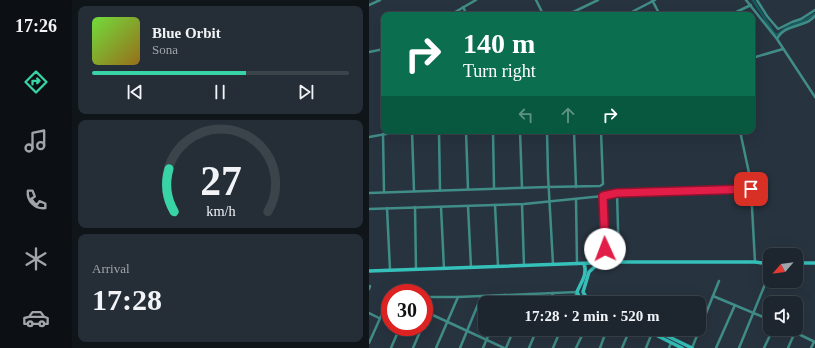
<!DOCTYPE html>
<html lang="en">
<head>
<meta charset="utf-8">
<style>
  :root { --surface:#1d262f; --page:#252e37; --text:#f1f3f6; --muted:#a0a5aa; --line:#3b434b; --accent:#38d4a6 }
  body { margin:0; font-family:"Times New Roman",serif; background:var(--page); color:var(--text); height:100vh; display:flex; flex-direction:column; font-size:15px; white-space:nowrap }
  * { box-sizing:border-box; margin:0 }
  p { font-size:13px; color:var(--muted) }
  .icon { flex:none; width:22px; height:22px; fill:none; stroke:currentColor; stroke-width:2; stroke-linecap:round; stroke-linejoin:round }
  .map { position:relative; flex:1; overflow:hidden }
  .panel { display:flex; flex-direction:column; gap:6px; padding:6px; background:#10151a; width:297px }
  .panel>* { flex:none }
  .guide { position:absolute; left:12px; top:12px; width:374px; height:122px; border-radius:8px; box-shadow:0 4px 16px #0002,0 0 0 1px var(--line); background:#0b6e4f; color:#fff; overflow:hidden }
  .needle { width:26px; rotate:242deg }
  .tools { position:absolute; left:394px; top:248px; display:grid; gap:8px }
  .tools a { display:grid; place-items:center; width:40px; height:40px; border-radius:8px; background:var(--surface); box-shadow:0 4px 16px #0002,0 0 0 1px var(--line); font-size:20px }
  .speed { position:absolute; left:12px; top:284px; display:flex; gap:8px; font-size:20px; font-weight:700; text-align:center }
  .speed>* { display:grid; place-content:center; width:52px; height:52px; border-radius:50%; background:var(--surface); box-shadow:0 4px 16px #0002,0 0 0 1px var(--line); line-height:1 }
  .speed .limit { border:6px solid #d22; background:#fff; color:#111 }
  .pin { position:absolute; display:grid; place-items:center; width:34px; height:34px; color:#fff; margin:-17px; border-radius:8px; box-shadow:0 2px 6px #0006 }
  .me { position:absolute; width:44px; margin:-22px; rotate:358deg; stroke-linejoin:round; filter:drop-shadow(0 0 3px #0008) }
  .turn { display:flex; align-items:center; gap:14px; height:84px; padding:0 16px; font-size:18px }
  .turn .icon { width:52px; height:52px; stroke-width:2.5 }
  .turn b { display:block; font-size:28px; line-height:34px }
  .lanes { display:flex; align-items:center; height:38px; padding:0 16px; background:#0003; justify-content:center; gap:20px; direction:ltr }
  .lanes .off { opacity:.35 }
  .big { font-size:30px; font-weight:600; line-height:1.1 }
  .panel .tile { flex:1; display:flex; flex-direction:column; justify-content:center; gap:6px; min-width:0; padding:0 14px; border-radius:8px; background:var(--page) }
  .panel .dial { align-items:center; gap:0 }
  .dial svg { height:104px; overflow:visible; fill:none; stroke:var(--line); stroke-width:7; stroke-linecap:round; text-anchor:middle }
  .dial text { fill:var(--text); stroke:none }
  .song { display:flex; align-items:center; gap:12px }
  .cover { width:48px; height:48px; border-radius:6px; background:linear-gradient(135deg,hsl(100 70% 55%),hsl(40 70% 35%)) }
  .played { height:4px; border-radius:2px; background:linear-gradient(90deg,var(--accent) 60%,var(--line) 60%) }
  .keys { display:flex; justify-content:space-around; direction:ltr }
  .trip { position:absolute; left:109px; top:296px; width:228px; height:40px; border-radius:8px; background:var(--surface); box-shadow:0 4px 16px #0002,0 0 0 1px var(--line); font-weight:600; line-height:40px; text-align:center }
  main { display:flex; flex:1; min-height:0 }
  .tab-bar { display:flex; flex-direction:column; width:72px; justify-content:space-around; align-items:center; background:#0c0f13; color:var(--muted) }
  .tab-bar .icon { width:28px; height:28px }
  .tab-bar .active { color:var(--accent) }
  .tab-bar b { font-size:18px; color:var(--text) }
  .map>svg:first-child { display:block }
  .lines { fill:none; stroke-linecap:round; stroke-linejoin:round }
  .canal { stroke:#165b5d; stroke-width:2.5 }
  .street { stroke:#408d88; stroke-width:2.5 }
  .secondary { stroke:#35c0ba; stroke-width:3.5 }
  .route-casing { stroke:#92132f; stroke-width:10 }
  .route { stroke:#e11d48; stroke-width:7 }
</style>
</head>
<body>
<main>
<nav class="tab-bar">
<b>17:26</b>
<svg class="icon active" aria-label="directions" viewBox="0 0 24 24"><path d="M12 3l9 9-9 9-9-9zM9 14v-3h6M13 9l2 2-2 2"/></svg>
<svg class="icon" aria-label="music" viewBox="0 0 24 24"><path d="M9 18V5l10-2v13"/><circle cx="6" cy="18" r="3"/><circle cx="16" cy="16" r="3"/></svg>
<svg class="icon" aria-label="phone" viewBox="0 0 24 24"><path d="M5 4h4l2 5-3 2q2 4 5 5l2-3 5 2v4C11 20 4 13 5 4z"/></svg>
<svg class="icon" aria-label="climate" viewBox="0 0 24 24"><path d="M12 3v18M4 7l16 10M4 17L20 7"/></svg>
<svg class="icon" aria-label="car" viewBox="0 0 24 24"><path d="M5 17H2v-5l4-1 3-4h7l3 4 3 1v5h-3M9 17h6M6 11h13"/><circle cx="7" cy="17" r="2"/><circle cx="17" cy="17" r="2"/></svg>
</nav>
<section class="panel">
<div class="tile">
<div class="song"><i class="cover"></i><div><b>Blue Orbit</b><p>Sona</p></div></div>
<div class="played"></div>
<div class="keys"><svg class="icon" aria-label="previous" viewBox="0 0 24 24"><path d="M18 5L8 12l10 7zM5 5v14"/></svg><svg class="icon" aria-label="pause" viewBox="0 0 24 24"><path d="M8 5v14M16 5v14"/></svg><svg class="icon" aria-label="next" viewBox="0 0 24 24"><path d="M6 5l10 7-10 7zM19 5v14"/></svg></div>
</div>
<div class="tile dial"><svg viewBox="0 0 100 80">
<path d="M14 69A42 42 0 1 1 86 69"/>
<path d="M14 69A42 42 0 0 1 10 36" stroke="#38d4a6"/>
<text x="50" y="56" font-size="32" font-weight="700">27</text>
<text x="50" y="72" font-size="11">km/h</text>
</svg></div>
<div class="tile"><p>Arrival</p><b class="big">17:28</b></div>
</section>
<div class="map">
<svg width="446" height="348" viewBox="0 0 446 348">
  <rect width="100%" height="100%" fill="#27333f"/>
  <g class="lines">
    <polyline class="canal" points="384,0 405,33 408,35 418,27 436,20 446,14"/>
    <g class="street">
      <polyline points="167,0 174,14"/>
      <polyline points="283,0 291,15"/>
      <polyline points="377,0 408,39 446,97"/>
      <polyline points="388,0 398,16 409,29 423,22 432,19 446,10"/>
      <polyline points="0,5 11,0"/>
      <polyline points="94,7 98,15"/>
      <polyline points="81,15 107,0"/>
      <polyline points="198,15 229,0"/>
      <polyline points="257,15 286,0"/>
      <polyline points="361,15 382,5"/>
      <path d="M408,39C414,27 427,27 438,22C441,21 444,18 446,16"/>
      <polyline points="0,52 15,49"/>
      <polyline points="383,58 414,49"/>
      <polyline points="43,131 45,191"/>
      <polyline points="70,131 71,190"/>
      <polyline points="97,131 99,189"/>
      <polyline points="124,131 125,188"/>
      <polyline points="151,131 153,188"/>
      <polyline points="178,131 179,175 184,264"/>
      <polyline points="205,131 207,187"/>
      <polyline points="371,131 380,173 382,189 386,262"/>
      <polyline points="14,134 15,192"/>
      <polyline points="0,137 34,131"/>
      <polyline points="0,193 179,187 231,186 234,184 232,131"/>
      <polyline points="248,193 250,262"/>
      <polyline points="234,196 236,262"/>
      <polyline points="207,199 208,264"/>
      <polyline points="153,204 155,266"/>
      <polyline points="126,205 129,266"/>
      <polyline points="99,206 102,267"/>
      <polyline points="46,207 47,269"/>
      <polyline points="72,207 75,269"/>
      <polyline points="18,208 21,270"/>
      <polyline points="0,209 155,204 234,196 248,193 382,189"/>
      <polyline points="0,289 1,286"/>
      <polyline points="344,296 401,320"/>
      <polyline points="55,297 89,297 208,292 203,303"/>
      <polyline points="133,303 136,295"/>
      <polyline points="156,303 160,294"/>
      <polyline points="180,303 184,293"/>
      <polyline points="55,311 135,348"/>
      <polyline points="0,313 10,318"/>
      <polyline points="55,322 59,313"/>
      <polyline points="419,329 446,342"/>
      <polyline points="0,343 21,296"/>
      <polyline points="22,348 31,327"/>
      <polyline points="44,348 53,327"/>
      <polyline points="67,348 89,297"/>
      <polyline points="91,348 112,297"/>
      <polyline points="114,348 122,329"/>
      <polyline points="137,348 145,329"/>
      <polyline points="160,348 168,329"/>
      <polyline points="184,348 192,329"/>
      <polyline points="207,348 216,329"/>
      <polyline points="231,348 238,329"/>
      <polyline points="253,348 261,329"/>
      <polyline points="277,348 283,333"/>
      <polyline points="300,348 302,343"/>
      <polyline points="323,348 350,281"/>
      <polyline points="347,348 366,305"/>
      <polyline points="370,348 401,272"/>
      <polyline points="395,348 404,329"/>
      <polyline points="419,348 426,332"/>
      <polyline points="442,348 445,342"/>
    </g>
    <g class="secondary">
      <polyline points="427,263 446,263"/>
      <path d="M215,264C219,274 212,282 208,292L211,298L221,303"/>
      <polyline points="0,271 250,262 386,262 401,264"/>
      <polyline points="229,303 217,297 214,292 220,272 230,263"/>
      <polyline points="275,329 313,348"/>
      <polyline points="284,329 323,348"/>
    </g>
  </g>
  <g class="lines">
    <defs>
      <polyline id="route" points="236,249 234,196 248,193 382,189"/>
    </defs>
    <use href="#route" class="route-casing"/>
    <use href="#route" class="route"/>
  </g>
</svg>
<div class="tools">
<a><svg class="needle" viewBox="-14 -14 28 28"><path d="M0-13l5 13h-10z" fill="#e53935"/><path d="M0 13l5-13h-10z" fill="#a0a5aa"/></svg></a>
<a><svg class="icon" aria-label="sound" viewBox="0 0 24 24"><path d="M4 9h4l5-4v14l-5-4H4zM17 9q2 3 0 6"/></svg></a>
</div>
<div class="speed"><div class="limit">30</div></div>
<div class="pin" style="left:382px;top:189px;background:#d93025"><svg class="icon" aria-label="arrive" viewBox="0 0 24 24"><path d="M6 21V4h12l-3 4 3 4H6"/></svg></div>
<svg class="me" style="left:236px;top:249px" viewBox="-20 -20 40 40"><circle r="19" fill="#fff"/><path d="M0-13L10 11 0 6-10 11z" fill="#e11d48"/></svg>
<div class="trip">17:28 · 2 min · 520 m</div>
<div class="guide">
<div class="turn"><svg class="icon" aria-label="right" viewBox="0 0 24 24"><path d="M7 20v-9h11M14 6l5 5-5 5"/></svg><div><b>140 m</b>Turn right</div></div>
<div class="lanes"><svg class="icon off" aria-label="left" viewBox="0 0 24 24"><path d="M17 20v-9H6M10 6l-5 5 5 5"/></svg><svg class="icon off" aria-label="ahead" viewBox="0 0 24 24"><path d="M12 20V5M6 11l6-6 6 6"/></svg><svg class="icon" aria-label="right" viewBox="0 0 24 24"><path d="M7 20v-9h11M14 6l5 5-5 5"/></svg></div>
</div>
</div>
</main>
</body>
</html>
